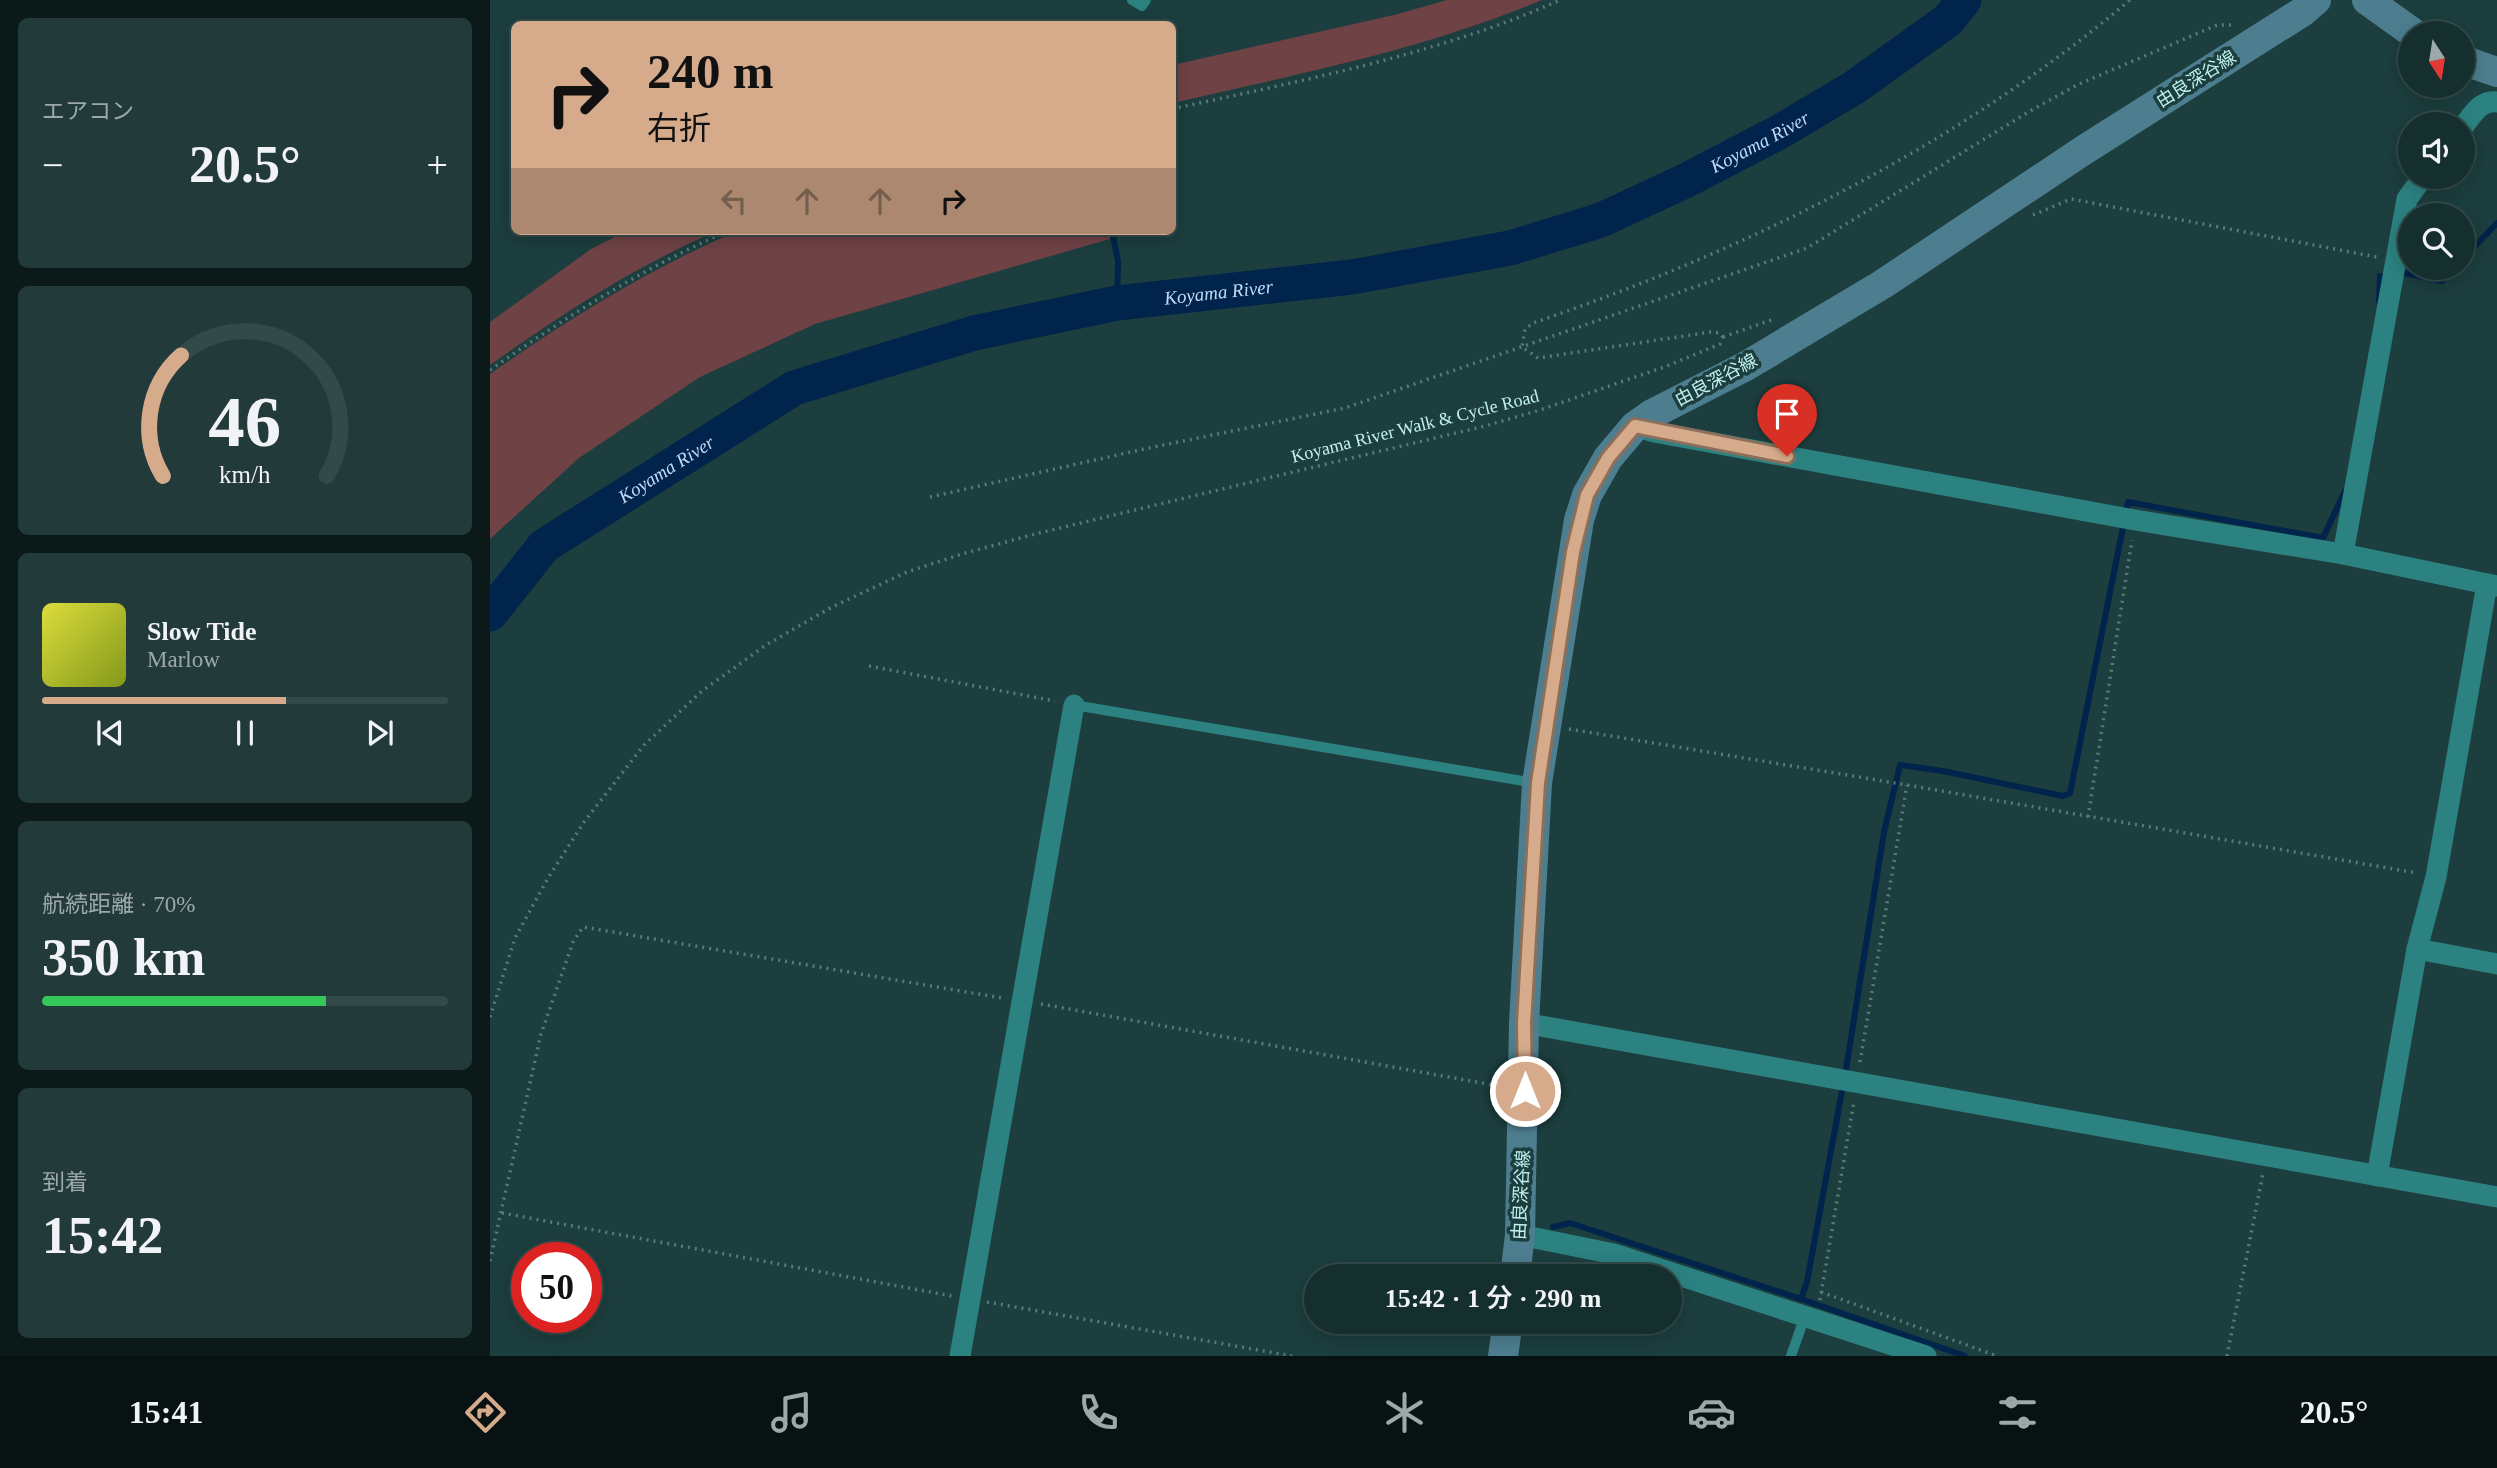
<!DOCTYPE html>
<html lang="ja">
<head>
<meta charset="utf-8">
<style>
  :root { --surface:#152e2e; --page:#223a3a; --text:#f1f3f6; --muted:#9da8aa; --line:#344a4a; --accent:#d6ab8b }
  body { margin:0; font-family:"Times New Roman","Noto Sans JP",serif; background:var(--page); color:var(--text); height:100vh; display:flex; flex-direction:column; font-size:26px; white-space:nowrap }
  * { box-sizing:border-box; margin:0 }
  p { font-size:23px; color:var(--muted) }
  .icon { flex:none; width:38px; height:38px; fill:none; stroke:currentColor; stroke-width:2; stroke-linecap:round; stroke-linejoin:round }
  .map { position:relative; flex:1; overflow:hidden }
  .details { display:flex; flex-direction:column; gap:18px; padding:18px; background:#0c1919; width:490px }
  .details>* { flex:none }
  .banner { position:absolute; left:21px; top:21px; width:665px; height:214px; border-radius:10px; box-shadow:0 4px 18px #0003,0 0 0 2px var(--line); background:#d6ab8b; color:#111; overflow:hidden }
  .needle { width:46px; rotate:168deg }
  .fabs { position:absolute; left:1908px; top:21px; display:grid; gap:14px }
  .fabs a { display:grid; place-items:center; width:77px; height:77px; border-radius:50%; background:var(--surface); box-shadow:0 4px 18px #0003,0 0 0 2px var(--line); font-size:35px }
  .speed { position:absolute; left:21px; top:1242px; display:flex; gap:14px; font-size:35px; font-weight:700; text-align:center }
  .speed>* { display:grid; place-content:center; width:91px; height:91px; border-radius:50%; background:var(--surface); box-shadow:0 4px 18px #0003,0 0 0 2px var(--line); line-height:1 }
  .speed .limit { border:10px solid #d22; background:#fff; color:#111 }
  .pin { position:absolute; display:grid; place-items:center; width:60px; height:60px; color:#fff; margin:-72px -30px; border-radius:50% 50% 50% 0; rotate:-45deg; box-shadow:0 0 7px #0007 }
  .pin .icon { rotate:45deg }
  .me { position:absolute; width:77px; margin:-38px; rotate:0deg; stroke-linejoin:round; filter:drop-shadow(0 0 5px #0008) }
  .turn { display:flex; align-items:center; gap:24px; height:147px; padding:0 21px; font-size:32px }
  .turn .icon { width:91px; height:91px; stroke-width:2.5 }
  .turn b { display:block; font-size:49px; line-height:60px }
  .lanes { display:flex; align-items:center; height:66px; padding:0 21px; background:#0003; justify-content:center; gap:35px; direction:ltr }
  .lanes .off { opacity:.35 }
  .big { font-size:52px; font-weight:600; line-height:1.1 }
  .details .widget { flex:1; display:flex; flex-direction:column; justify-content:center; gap:10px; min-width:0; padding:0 24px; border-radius:10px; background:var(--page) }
  .details .dial { align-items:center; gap:0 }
  .dial svg { height:182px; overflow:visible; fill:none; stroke:var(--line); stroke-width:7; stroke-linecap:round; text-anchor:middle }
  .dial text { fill:var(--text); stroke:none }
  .song { display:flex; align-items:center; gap:21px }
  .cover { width:84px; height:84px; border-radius:10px; background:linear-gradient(135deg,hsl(60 70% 55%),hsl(70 70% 35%)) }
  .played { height:7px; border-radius:4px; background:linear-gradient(90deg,var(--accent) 60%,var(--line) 60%) }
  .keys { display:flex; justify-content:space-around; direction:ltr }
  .heat { display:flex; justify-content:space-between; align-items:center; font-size:38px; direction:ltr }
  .charge { height:10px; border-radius:5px; background:linear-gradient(90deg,#34c759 70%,var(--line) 0) }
  .trip { position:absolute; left:814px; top:1264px; width:378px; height:70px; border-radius:35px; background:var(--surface); box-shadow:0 4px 18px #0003,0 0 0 2px var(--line); font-weight:600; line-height:70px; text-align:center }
  .dock { display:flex; height:112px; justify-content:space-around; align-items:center; background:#081212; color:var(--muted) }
  .dock .icon { width:49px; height:49px }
  .dock .selected { color:var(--accent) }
  .dock b { font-size:32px; color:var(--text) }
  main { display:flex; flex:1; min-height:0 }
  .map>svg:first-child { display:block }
  .green { fill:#6f4246 }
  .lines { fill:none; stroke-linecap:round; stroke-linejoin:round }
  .stream { stroke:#00244c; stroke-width:6 }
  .river { stroke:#00244c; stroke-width:35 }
  .path { stroke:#557c7b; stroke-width:3.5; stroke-dasharray:2 5; stroke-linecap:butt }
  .service { stroke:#2c8281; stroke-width:10 }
  .minor { stroke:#2c8281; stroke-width:21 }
  .secondary { stroke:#4d7e8f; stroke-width:30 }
  .route-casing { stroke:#8b6f5a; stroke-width:18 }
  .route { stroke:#d6ab8b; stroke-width:12 }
  .labels { text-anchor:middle; stroke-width:7; stroke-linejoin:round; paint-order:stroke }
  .street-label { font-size:18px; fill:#c0f1ef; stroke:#1c3e3e }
  .water-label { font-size:19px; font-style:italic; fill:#c3daf6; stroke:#1c3e3e }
</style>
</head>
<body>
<main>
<section class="details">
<div class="widget"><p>エアコン</p>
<div class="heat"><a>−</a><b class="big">20.5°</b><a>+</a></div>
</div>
<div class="widget dial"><svg viewBox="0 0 100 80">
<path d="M14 69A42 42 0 1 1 86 69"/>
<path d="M14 69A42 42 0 0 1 22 16" stroke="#d6ab8b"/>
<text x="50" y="56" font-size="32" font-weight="700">46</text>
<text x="50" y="72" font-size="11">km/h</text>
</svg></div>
<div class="widget">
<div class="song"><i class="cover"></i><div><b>Slow Tide</b><p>Marlow</p></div></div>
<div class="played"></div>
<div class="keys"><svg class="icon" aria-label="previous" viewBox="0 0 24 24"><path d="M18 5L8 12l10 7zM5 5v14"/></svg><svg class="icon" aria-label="pause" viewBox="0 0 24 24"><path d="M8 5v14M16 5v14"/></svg><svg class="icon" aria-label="next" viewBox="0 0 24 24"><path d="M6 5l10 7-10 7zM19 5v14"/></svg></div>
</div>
<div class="widget"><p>航続距離 · 70%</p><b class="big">350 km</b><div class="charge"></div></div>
<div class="widget"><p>到着</p><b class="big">15:42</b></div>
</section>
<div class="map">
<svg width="2007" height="1356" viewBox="0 0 2007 1356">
  <rect width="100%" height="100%" fill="#1c3e3e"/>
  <g class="green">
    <path d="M957,0H1052C933,50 808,74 683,103V65L908,14Z"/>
    <path d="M136,231H227C145,266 72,314 0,365V322L101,249Z"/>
    <path d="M247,231H619L620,239L325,324L210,377L89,458L0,539V374C78,319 159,269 247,231Z"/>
  </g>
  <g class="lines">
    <g class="stream">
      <polyline points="622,231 628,261 627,303"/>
      <polyline points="1972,260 2007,223"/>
      <polyline points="1914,273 1952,281 1965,268"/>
      <polyline points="1889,301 1890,276"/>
      <polyline points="1063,1227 1080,1223 1311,1299 1475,1356"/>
      <polyline points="1311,1299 1317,1282 1356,1069 1394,832 1410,765 1453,771 1573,796 1580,793 1638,502 1833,538 1855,491"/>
    </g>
    <path class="river" id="s1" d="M0,614L54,546L304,388L484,333L627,303L862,277L1020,248L1111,220L1195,181L1291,131L1365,87L1458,20L1474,0"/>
    <g class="path">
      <path d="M682,109C810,81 950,54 1070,0"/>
      <polyline points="1543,215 1581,199 1887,257"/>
      <path d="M1233,337L1230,333L1221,332L1048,358L1032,347L1035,329L1043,323C1257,250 1466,147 1640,0"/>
      <polyline points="1233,337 1284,319"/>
      <path d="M0,370C76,317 153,268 238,231"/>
      <polyline points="440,497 654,449 855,408 1317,248 1540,111 1587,85 1727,25 1744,25"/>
      <polyline points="379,666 565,701"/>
      <polyline points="1079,729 1417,785 1927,873"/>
      <polyline points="1598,817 1642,540"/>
      <polyline points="551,1004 1009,1086"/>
      <polyline points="0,1017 25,938 58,878 94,822 154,745 212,691 276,645 342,607 417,572 472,554 549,533 995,426 1050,410 1177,366 1230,344 1233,337"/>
      <polyline points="1370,1062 1417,785"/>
      <polyline points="12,1213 462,1296"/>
      <polyline points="0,1261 51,1034 83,942 93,927 512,998"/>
      <polyline points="1331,1292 1507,1356"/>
      <polyline points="1330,1300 1364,1101"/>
      <polyline points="497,1302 802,1356"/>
      <polyline points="1737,1356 1773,1173"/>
    </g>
    <g class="service">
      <polyline points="642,0 652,6 656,0"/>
      <polyline points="584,705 1045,783"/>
      <polyline points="1301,1356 1315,1316"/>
    </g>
    <g class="minor">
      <path d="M1972,128C1982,116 1990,99 2007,102"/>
      <polyline points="1145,426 1164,432 1645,520 1853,554 2007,586"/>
      <polyline points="1853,554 1917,199 1933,177"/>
      <polyline points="1927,949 2007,964"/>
      <polyline points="1034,1023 2007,1197"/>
      <polyline points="1887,1176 1927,949 1946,877 1997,584"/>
      <polyline points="1030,1235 1124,1254 1436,1356"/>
      <polyline points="470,1356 584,705"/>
    </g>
    <g class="secondary">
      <polyline points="1877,0 1923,33"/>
      <polyline points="1972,60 2007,72"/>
      <polyline points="1025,1276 1030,1235 1034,1023 1047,783 1089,520 1097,495 1118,458 1145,426 1162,414 1256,366 1393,284 1594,150 1812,12 1826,0"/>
      <polyline points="1013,1356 1018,1321"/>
    </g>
  </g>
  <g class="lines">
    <defs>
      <polyline id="route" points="1035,1091 1034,1023 1048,783 1083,552 1097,495 1118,458 1145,426 1297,456"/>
    </defs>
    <use href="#route" class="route-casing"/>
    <use href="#route" class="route"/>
  </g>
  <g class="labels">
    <g class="street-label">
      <text transform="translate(1706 79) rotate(-32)" y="6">由良深谷線</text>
      <text transform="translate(1226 380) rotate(-28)" y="6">由良深谷線</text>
      <text transform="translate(925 426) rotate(-14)" y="6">Koyama River Walk &amp; Cycle Road</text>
      <text transform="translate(1031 1195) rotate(-87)" y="6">由良深谷線</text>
    </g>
    <g class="water-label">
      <text dy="7" stroke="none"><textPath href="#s1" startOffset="1386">Koyama River</textPath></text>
      <text dy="7" stroke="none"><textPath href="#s1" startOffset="819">Koyama River</textPath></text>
      <text dy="7" stroke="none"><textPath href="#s1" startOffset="231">Koyama River</textPath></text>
    </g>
  </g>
</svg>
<div class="fabs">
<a><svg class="needle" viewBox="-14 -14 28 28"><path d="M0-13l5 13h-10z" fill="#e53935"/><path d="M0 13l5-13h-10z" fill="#9da8aa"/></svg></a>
<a><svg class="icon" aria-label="sound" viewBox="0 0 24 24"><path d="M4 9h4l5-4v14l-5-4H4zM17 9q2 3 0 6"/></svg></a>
<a><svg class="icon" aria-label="search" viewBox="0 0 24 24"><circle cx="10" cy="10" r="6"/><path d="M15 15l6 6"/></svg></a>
</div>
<div class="speed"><div class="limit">50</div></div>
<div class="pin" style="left:1297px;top:456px;background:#d93025"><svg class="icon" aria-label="arrive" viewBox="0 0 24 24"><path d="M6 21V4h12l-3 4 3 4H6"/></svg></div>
<svg class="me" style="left:1035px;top:1091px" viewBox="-20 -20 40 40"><circle r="17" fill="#d6ab8b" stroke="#fff" stroke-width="3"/><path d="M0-11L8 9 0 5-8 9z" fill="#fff"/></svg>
<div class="trip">15:42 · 1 分 · 290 m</div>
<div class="banner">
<div class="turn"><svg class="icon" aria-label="right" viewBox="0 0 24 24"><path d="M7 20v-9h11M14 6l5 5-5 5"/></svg><div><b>240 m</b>右折</div></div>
<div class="lanes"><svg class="icon off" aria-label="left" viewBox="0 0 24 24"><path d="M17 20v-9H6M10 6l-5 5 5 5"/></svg><svg class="icon off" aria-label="ahead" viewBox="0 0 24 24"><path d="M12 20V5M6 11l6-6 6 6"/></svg><svg class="icon off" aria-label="ahead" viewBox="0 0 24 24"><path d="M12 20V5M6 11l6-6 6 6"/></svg><svg class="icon" aria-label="right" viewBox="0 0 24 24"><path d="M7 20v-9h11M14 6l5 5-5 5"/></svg></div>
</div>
</div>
</main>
<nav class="dock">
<b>15:41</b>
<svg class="icon selected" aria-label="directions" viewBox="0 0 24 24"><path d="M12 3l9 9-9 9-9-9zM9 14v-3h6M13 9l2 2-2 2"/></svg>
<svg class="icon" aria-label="music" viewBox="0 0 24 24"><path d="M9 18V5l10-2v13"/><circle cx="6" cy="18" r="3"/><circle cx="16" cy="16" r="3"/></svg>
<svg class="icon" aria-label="phone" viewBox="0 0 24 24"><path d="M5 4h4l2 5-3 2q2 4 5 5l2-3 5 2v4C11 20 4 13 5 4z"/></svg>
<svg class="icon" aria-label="climate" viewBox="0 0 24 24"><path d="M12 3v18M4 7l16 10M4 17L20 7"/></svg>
<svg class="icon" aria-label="car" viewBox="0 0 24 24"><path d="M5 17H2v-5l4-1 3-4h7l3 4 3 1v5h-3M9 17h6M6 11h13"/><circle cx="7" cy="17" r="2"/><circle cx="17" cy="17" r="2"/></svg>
<svg class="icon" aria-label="filters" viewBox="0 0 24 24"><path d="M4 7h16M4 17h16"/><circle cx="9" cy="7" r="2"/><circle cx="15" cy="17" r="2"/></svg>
<b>20.5°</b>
</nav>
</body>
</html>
